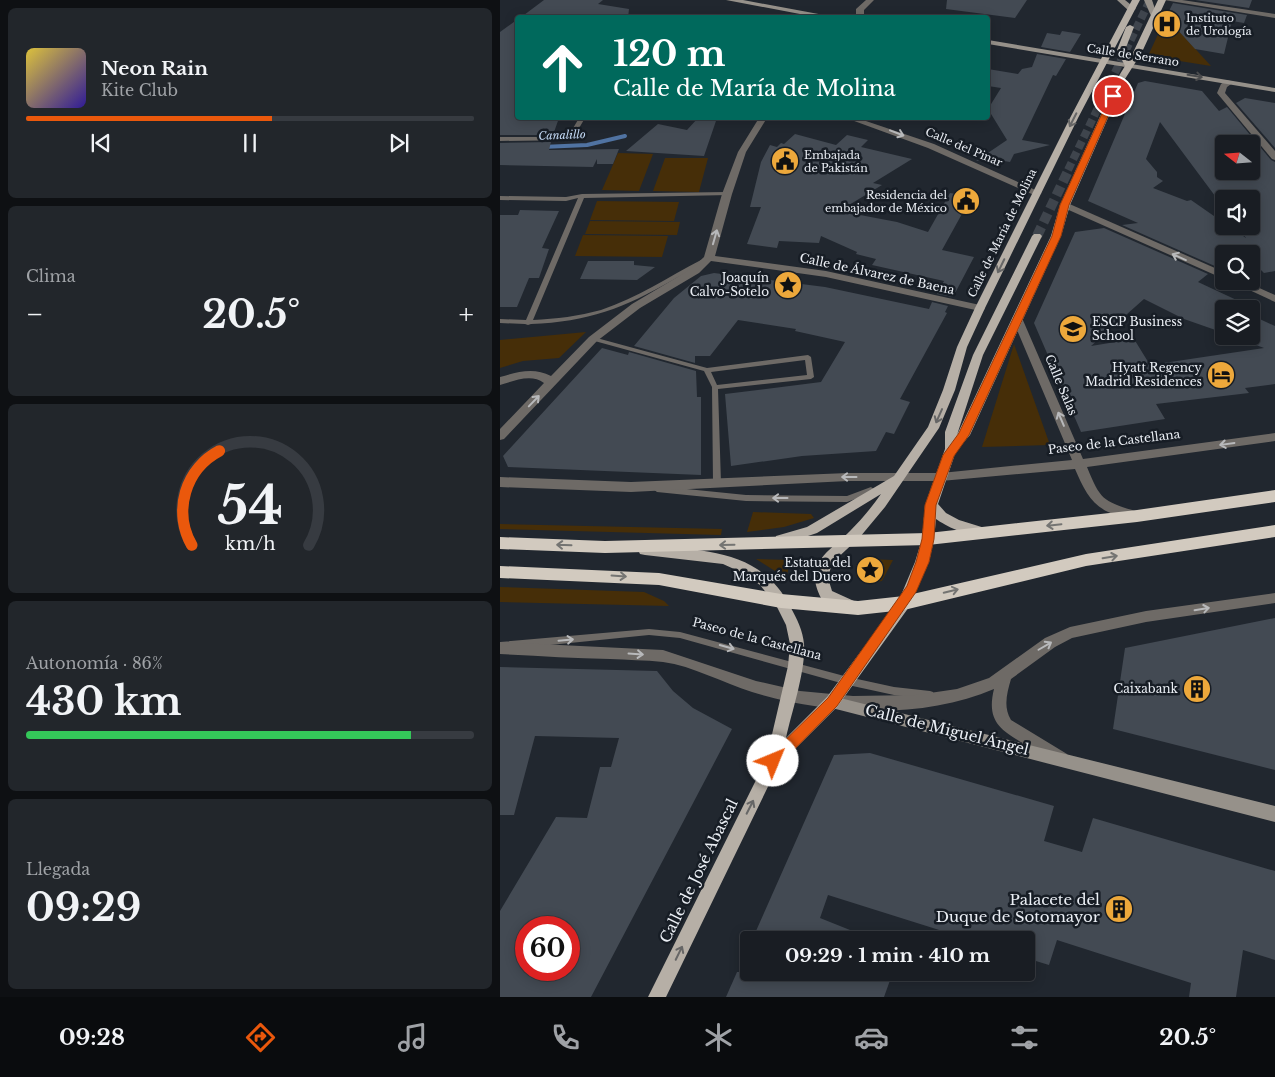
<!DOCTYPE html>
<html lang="es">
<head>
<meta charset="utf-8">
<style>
  :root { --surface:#191d23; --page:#22262b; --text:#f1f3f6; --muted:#9fa2a6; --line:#373b41; --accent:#ea580c }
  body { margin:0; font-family:"Libre Baskerville",serif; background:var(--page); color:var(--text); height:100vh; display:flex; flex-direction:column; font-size:19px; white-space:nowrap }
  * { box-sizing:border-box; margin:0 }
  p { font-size:16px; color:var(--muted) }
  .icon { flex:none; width:28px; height:28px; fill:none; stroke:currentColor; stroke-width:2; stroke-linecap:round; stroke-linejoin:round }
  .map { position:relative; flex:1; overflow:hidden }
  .panel { display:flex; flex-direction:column; gap:8px; padding:8px; background:#0e1013; width:500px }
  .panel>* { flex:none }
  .guide { position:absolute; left:15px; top:15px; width:475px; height:105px; border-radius:5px; box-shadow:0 2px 12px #0003,0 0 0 1px var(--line); background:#00695c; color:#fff; overflow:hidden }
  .needle { width:32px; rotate:287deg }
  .controls { position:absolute; left:715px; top:135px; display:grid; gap:10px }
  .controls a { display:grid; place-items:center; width:45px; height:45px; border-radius:5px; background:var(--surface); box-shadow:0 2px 12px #0003,0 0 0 1px var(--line); font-size:25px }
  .speed { position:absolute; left:15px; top:916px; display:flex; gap:10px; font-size:25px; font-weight:700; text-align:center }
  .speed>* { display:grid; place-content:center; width:65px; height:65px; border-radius:50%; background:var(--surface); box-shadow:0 2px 12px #0003,0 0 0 1px var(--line); line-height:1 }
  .speed .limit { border:8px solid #d22; background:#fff; color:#111 }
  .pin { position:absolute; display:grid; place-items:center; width:42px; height:42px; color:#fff; margin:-21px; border:2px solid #fff; border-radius:50%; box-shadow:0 1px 5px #0007 }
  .me { position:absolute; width:55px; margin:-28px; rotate:45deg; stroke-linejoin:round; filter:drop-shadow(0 0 4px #0008) }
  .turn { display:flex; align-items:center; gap:18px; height:105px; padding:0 15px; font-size:22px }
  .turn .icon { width:65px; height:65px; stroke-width:2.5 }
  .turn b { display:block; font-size:35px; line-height:42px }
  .big { font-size:38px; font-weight:800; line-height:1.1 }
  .panel .card { flex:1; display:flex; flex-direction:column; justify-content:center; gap:8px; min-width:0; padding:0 18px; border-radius:8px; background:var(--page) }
  .panel .dial { align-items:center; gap:0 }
  .dial svg { height:130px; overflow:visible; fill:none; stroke:var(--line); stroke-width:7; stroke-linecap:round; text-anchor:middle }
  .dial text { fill:var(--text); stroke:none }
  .song { display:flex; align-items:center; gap:15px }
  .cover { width:60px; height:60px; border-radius:8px; background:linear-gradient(135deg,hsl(50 70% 55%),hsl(250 70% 35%)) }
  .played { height:5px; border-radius:2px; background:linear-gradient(90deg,var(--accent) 55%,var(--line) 55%) }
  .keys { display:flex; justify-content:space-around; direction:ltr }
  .heat { display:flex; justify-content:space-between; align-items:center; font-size:28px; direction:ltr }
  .charge { height:8px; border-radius:4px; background:linear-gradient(90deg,#34c759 86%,var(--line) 0) }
  .trip { position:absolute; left:240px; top:931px; width:295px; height:50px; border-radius:5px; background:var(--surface); box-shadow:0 2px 12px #0003,0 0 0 1px var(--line); font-weight:800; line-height:50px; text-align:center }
  .tab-bar { display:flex; height:80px; justify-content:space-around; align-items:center; background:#0a0c0e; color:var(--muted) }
  .tab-bar .icon { width:35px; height:35px }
  .tab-bar .selected { color:var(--accent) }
  .tab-bar b { font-size:22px; color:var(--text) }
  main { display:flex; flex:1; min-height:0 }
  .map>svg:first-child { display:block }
  .green { fill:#462e08 }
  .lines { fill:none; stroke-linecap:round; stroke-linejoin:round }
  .stream { stroke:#5073a2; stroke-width:4 }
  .building { fill:#434a53; fill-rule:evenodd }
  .primary-tunnel-far1 { stroke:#3f454d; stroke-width:8; stroke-dasharray:8 4; stroke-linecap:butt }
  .primary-tunnel { stroke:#3f454d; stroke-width:10; stroke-dasharray:10 5; stroke-linecap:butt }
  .lane { fill:#6e6a66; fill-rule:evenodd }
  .street { fill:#6e6a66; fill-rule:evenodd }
  .secondary { fill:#96918a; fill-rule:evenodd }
  .primary { fill:#b6afa6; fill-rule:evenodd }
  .highway { fill:#d2cabf; fill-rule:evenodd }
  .oneway { stroke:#4a4b4d }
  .oneway2 { stroke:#666 }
  .oneway3 { stroke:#b8b9bb }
  .oneway4 { stroke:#747472 }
  .route { fill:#ea580c; stroke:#983908 }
  .labels { text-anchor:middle; stroke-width:5; stroke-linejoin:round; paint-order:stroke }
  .far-poi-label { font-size:11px; fill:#eaeef4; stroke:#171d25; text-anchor:start }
  .far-street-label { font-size:11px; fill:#eaeef4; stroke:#171d25 }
  .far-water-label { font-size:11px; font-style:italic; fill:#c5dbf7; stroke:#171d25 }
  .street-label { font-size:12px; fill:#eaeef4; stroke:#171d25 }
  .poi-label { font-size:12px; fill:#eaeef4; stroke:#171d25; text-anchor:end }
  .near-street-label { font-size:15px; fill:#eaeef4; stroke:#171d25 }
  .near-poi-label { font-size:15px; fill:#eaeef4; stroke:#171d25; text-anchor:end }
</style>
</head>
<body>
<main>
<section class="panel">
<div class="card">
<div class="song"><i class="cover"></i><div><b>Neon Rain</b><p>Kite Club</p></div></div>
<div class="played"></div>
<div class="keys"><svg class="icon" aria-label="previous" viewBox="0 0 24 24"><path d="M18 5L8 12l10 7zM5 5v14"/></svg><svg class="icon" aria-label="pause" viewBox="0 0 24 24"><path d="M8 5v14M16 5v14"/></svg><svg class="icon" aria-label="next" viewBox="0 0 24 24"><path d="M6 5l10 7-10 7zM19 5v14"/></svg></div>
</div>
<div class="card"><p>Clima</p>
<div class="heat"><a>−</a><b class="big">20.5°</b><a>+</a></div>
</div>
<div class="card dial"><svg viewBox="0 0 100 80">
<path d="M14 69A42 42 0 1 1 86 69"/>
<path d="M14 69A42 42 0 0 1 31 11" stroke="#ea580c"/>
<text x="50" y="56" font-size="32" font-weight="700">54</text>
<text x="50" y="72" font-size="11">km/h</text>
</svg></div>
<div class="card"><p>Autonomía · 86%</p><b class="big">430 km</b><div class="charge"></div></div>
<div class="card"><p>Llegada</p><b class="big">09:29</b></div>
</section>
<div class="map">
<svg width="775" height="997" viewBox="0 0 775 997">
  <rect width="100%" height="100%" fill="#21272f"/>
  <g class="green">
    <polygon points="666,17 711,66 648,56"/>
    <polygon points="118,153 153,154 139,191 102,190"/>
    <polygon points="165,158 208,158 199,192 153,191"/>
    <polygon points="97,201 179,202 174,221 90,220"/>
    <polygon points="90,221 180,222 177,235 85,234"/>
    <polygon points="83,235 168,236 162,257 75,256"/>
    <polygon points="86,332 59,358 23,361 0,368 0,340"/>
    <polygon points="514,344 550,445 482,447"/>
    <polygon points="253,512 311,514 314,518 284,527 247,532"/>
    <polygon points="0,524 222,529 221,535 0,529"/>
    <polygon points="256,559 291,560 286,578"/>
    <polygon points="368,559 393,560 382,581 367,584 356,576 356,567"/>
    <polygon points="0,587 144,592 164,601 169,606 0,602"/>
  </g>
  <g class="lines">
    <polyline class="stream" points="42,147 87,145 125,136"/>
  </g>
  <g class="building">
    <polygon points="44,0 103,0 98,4 129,9 128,18 20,18"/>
    <polygon points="447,0 527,0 515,18 446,9"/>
    <polygon points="695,0 752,0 749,8"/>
    <polygon points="673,3 747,15 744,23 732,21 724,54 695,49 666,17"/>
    <polygon points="18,19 18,118 59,118 53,135 0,135 0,32"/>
    <polygon points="562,31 581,34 570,52 541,47 547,33 560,35"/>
    <polygon points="537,54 566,59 556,76 553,75 522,140 550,145 514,154 510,162 492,159 476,161 507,140 488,109 501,88 488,86 488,69 518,74 522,69 532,67"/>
    <path d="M645,81L702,91L719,111L727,107L771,160L775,162V271L764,273L751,260V254H724V262L717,267L622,225L638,223L588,201L638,83ZM660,122L724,208V199H751V226H737L746,238L729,226H724V223L691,200L687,201L653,188L663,181L657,177V172L646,159ZM724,144H751V171H724Z"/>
    <polygon points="745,98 775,103 775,148 736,103"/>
    <polygon points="198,118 217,118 204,156 126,151 158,124 187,130"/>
    <polygon points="295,134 336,145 347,135 368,140 361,147 412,159 373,183 382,185 339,211 397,222 428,232 450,193 475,197 467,213 463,212 442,250 474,257 453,297 437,294 444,281 372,265 376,259 356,254 357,252 321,236 319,243 279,241 277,248 247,244 261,207 250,207 261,162 270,145 277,147 281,143 284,144"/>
    <polygon points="51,142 49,150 119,149 113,164 97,164 97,159 93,167 0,165 0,143"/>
    <polygon points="20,210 59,211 42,248 49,249 39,278 29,278 17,307 0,307 0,215 18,215"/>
    <path d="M604,228L708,274L698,282L758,310L751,315L775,326V384L745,388L749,393L656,404L665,419L581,432L534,323L575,232ZM644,299L684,319L724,333V309H751V336H732L764,348L650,365L634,339L591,346Z"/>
    <polygon points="88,261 134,261 134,265 155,267 137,280 80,279"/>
    <polygon points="214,273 325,287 429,309 432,302 448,306 445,312 447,313 400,399 410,402 394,434 386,432 376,451 302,456 231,466 225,394 321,382 345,342 295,331 296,329 238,320 210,356 195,356 195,363 134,346 174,298 201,276"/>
    <polygon points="102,348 128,355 129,352 196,371 197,397 201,397 201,475 8,467 3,456"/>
    <polygon points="775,618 775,770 613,729 625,648"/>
    <path d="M0,667L157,671L173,691L193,708L232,729L91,997H0V911L56,817L87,818L100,767H111L119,738L35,736L14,815H0ZM26,928H69V970H26Z"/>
    <polygon points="370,753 554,806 544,841 582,852 593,818 775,871 775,960 743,950 736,997 689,997 691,983 557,940 549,965 526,958 526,940 471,940 328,895 320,918 375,940 252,940 334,755"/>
    <polygon points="237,972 393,972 384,997 226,997"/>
  </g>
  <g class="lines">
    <polyline class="primary-tunnel-far1" points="568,170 650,0"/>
    <polyline class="primary-tunnel" points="537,236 569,169"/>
    <g class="lane">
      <polygon points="79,118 85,118 72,140 0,141 0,137 68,137"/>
      <path d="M227,192L229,193V195L84,198L33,320C56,319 79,316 101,310C137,298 168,277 201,260H205L206,261C196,269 183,274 173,280C124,308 88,322 31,324L28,325L25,324L0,323V319L26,320L78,198L66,201L0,200V196L66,197L82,194Z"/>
      <path d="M93,337L207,368L308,355L311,357L314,377L311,379L218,389L221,483L217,486L213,483L212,387L204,371L91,340L90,339L91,338ZM305,360L307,375L217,385L211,372Z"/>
      <polygon points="157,486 246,495 347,496 371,487 375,490 374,492 347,502 246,501 157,492 153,489"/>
      <polygon points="149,629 180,632 348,677 394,687 430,691 433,692 434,695 433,698 430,699 394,695 348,685 180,638 149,635 0,650 0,642"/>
    </g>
    <g class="street">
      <polygon points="366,0 374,0 364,10 364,18 356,18 356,9"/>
      <polygon points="664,0 682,0 775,14 775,18"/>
      <polygon points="727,80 734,82 727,87 725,93 775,151 775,160 772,159 717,93 721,84"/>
      <path d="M259,118H267L246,152L232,194L215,256L326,271L480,305L485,308L484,310L480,311L326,277L211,261L199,273L140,308L97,341L4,439L0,440V429L44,383C31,373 14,381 0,385V377C17,372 34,367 51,376L89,337L132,304L191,269L204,257L222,194L238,152Z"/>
      <polygon points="346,118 357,118 434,144 542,193 534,195 428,148"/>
      <polygon points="565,202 724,272 724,279 562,207 560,205"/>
      <polygon points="730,281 744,281 775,295 775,302"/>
      <path d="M517,315L522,318L583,459L775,433V441L587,467C601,502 604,501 638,512L640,515L638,518C632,520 625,518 619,516C593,509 585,492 575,469L441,481H348L131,492L0,487V477L131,482L348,473H441L572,460L512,318Z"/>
      <path d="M775,593V603L646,622L572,638L555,647L511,679C507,693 503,707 511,720L567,754L570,759L567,764L562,766C551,762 541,755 531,748C505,732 485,725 494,689C423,720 325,715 252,692C223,683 193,666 163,662C145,660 127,660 110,659C73,658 37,656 0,654V642L163,650L256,681L300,691L353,696L416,695L457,689L489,678L545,638L570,627L646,611Z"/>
    </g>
    <g class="secondary">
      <polygon points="226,0 243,0 340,18 321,18"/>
      <polygon points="617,0 625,0 636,9 629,11"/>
      <polygon points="644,0 652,0 658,18 652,18"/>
      <polygon points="488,40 775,88 775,92 488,44"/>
      <polygon points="332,696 775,806 775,822 332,708 327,707 325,702 327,697"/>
    </g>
    <g class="primary">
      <path d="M632,0H640L578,118L485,308L467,347L455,390L439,428L385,507L360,537L332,563L328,578L332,591L354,601L356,605L354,609C344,612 330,602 321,598C303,563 329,552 350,531C361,520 372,507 381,494L317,533L281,545L276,544L275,540L276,536L307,527L394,476L428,427L443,390L457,347L475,308L570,118Z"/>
      <path d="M658,0H666L642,52L625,79L570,205L561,236L470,435L456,451L438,504L446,513L459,520L488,529L489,532L488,535C475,540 447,527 436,519L434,539L429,562L409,607L337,707L278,766L166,997H148L266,760L288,666L290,644L286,625L276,605L260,585L245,574L223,564L145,555L140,554L138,550L140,546L145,545C203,551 261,548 291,608C297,619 303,631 304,644C306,670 292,711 286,738L327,697L399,600L415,562L422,539L425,505L445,449V432L473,355L532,236L534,234H540L542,236L483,355L457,435L551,236L560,205L617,79L625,66L617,50L626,27L630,25L634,27L625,50L630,59Z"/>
    </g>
    <g class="highway">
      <polygon points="775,490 775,502 637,522 428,545 105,553 0,549 0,537 105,541 428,533 637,510"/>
      <polygon points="775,525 775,537 586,566 404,610 358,615 281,608 159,585 0,578 0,566 159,573 281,594 358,601 404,596 586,554"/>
    </g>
  </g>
  <defs><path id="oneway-shaft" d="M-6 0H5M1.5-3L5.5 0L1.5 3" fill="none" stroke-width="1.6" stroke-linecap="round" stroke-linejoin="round" transform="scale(1.25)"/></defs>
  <use class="oneway" href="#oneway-shaft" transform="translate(695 76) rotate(9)"/>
  <g class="oneway2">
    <use href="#oneway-shaft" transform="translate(573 120) rotate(117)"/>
    <use href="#oneway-shaft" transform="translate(501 266) rotate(116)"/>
    <use href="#oneway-shaft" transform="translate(439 416) rotate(114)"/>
    <use href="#oneway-shaft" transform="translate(250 807) rotate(-63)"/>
    <use href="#oneway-shaft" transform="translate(179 953) rotate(-64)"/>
  </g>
  <g class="oneway3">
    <use href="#oneway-shaft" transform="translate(397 133) rotate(21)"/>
    <use href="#oneway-shaft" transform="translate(215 237) rotate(-74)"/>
    <use href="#oneway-shaft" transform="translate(679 257) rotate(-156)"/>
    <use href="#oneway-shaft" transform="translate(34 401) rotate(-46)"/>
    <use href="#oneway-shaft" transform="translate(561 419) rotate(-113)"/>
    <use href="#oneway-shaft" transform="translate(727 444) rotate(172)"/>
    <use href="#oneway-shaft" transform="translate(349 477) rotate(180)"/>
    <use href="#oneway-shaft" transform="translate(280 498) rotate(-180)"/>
    <use href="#oneway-shaft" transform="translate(702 609) rotate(-9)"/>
    <use href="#oneway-shaft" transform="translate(66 640) rotate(-5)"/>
    <use href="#oneway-shaft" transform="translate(545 646) rotate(-30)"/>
    <use href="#oneway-shaft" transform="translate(227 647) rotate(16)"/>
    <use href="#oneway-shaft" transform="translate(136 654) rotate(4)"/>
  </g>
  <g class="oneway4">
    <use href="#oneway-shaft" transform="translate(554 525) rotate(174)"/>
    <use href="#oneway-shaft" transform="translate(64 545) rotate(-178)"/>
    <use href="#oneway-shaft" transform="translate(227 545) rotate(179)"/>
    <use href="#oneway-shaft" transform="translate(610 557) rotate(-9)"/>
    <use href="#oneway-shaft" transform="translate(119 576) rotate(4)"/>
    <use href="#oneway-shaft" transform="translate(451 591) rotate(-14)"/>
  </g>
  <polygon class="route" points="613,94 617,96 569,205 561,236 469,435 454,456 436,505 434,539 429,562 416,592 337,706 278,766 273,768 268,766 266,761 268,757 328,698 407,586 416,562 422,539 425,505 443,455 459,433 552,236 560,205 610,96"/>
  <defs>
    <symbol id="hospital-disc" viewBox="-11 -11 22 22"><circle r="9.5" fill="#eda83b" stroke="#171d25"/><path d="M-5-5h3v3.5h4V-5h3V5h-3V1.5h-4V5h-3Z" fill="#111"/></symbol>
    <symbol id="civic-disc" viewBox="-11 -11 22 22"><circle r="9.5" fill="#eda83b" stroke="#171d25"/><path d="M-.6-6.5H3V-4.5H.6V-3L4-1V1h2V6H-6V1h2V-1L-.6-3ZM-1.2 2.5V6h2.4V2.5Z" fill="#111"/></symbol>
    <symbol id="sight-disc" viewBox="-11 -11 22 22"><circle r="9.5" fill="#eda83b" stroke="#171d25"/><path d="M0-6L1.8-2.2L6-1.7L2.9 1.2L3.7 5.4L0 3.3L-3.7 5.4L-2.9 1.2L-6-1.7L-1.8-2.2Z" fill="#111"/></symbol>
    <symbol id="university-disc" viewBox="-11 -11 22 22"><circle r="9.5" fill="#eda83b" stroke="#171d25"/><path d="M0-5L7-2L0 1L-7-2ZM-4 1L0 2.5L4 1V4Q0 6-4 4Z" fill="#111"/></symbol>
    <symbol id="hotel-disc" viewBox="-11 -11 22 22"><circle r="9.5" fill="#eda83b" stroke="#171d25"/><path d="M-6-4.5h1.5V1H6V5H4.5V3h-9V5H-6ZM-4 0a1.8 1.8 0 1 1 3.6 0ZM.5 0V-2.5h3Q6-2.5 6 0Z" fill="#111"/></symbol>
    <symbol id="building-disc" viewBox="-11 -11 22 22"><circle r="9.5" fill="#eda83b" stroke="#171d25"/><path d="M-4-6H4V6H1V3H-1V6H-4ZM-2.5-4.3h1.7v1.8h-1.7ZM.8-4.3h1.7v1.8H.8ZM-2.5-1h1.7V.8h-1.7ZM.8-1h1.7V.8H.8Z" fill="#111"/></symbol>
  </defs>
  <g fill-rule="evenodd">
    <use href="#hospital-disc" x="651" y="8" width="32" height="32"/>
    <use href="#civic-disc" x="269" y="145" width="32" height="32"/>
    <use href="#civic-disc" x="450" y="185" width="32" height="32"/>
    <use href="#sight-disc" x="272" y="269" width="32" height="32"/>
    <use href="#university-disc" x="557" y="313" width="32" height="32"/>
    <use href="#hotel-disc" x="705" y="359" width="32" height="32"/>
    <use href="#sight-disc" x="354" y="554" width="32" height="32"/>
    <use href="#building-disc" x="681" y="673" width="32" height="32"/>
    <use href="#building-disc" x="603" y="893" width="32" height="32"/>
  </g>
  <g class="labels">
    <g class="far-poi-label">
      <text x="686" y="22">Instituto<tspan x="686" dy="13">de Urología</tspan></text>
      <text x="304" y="159">Embajada<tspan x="304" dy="13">de Pakistán</tspan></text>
      <text x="447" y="199" text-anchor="end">Residencia del<tspan x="447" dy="13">embajador de México</tspan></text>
    </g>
    <g class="far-street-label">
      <text transform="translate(633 55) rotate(9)" y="4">Calle de Serrano</text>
      <text transform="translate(464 147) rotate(23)" y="4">Calle del Pinar</text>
      <text transform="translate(502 233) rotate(-64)" y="4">Calle de María de Molina</text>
    </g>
    <g class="far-water-label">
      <text transform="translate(62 135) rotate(-2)" y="4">Canalillo</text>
    </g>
    <g class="street-label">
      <text transform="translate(377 274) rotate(12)" y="4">Calle de Álvarez de Baena</text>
      <text transform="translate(561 385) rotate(67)" y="4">Calle Salas</text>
      <text transform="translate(614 442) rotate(-7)" y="4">Paseo de la Castellana</text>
      <text transform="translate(257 639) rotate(15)" y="4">Paseo de la Castellana</text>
    </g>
    <g class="poi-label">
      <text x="269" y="282">Joaquín<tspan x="269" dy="14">Calvo-Sotelo</tspan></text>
      <text x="592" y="326" text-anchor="start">ESCP Business<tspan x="592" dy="14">School</tspan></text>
      <text x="702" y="372">Hyatt Regency<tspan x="702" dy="14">Madrid Residences</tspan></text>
      <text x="351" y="567">Estatua del<tspan x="351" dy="14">Marqués del Duero</tspan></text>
      <text x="678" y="693">Caixabank</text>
    </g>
    <g class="near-street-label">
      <text transform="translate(447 730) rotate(14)" y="5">Calle de Miguel Ángel</text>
      <text transform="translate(199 871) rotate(-64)" y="5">Calle de José Abascal</text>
    </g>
    <g class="near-poi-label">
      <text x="600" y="905">Palacete del<tspan x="600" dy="17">Duque de Sotomayor</tspan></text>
    </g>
  </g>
</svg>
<div class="controls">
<a><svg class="needle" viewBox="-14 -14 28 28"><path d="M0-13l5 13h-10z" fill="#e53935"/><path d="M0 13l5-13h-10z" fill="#9fa2a6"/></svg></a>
<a><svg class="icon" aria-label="sound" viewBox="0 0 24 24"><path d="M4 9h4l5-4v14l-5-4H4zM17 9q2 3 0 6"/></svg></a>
<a><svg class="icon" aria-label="search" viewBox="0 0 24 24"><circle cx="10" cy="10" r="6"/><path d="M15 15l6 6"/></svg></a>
<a><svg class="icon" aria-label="layers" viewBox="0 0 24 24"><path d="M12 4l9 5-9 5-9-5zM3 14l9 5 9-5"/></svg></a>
</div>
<div class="speed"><div class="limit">60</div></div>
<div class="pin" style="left:613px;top:96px;background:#d93025"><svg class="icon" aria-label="arrive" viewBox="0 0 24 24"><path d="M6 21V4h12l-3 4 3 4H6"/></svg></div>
<svg class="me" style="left:273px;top:761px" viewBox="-20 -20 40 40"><circle r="19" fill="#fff"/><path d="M0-13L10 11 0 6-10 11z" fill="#ea580c"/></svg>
<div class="trip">09:29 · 1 min · 410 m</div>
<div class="guide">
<div class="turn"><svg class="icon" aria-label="ahead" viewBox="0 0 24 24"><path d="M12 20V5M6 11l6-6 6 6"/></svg><div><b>120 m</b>Calle de María de Molina</div></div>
</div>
</div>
</main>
<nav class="tab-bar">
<b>09:28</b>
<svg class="icon selected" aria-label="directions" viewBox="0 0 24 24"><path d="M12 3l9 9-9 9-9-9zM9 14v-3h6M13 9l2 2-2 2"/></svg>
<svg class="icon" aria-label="music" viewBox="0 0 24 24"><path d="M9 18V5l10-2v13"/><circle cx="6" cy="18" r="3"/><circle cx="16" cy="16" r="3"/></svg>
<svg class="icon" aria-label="phone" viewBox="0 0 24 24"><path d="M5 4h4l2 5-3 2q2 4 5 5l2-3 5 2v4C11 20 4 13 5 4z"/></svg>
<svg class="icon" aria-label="climate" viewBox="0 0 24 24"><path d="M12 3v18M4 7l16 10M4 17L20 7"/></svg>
<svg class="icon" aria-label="car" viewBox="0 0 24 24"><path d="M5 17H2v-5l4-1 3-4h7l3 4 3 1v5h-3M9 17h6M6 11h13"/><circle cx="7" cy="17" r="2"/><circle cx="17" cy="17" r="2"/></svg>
<svg class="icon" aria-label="filters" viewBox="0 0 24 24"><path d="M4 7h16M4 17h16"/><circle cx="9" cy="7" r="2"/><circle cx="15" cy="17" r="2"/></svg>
<b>20.5°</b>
</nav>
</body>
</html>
